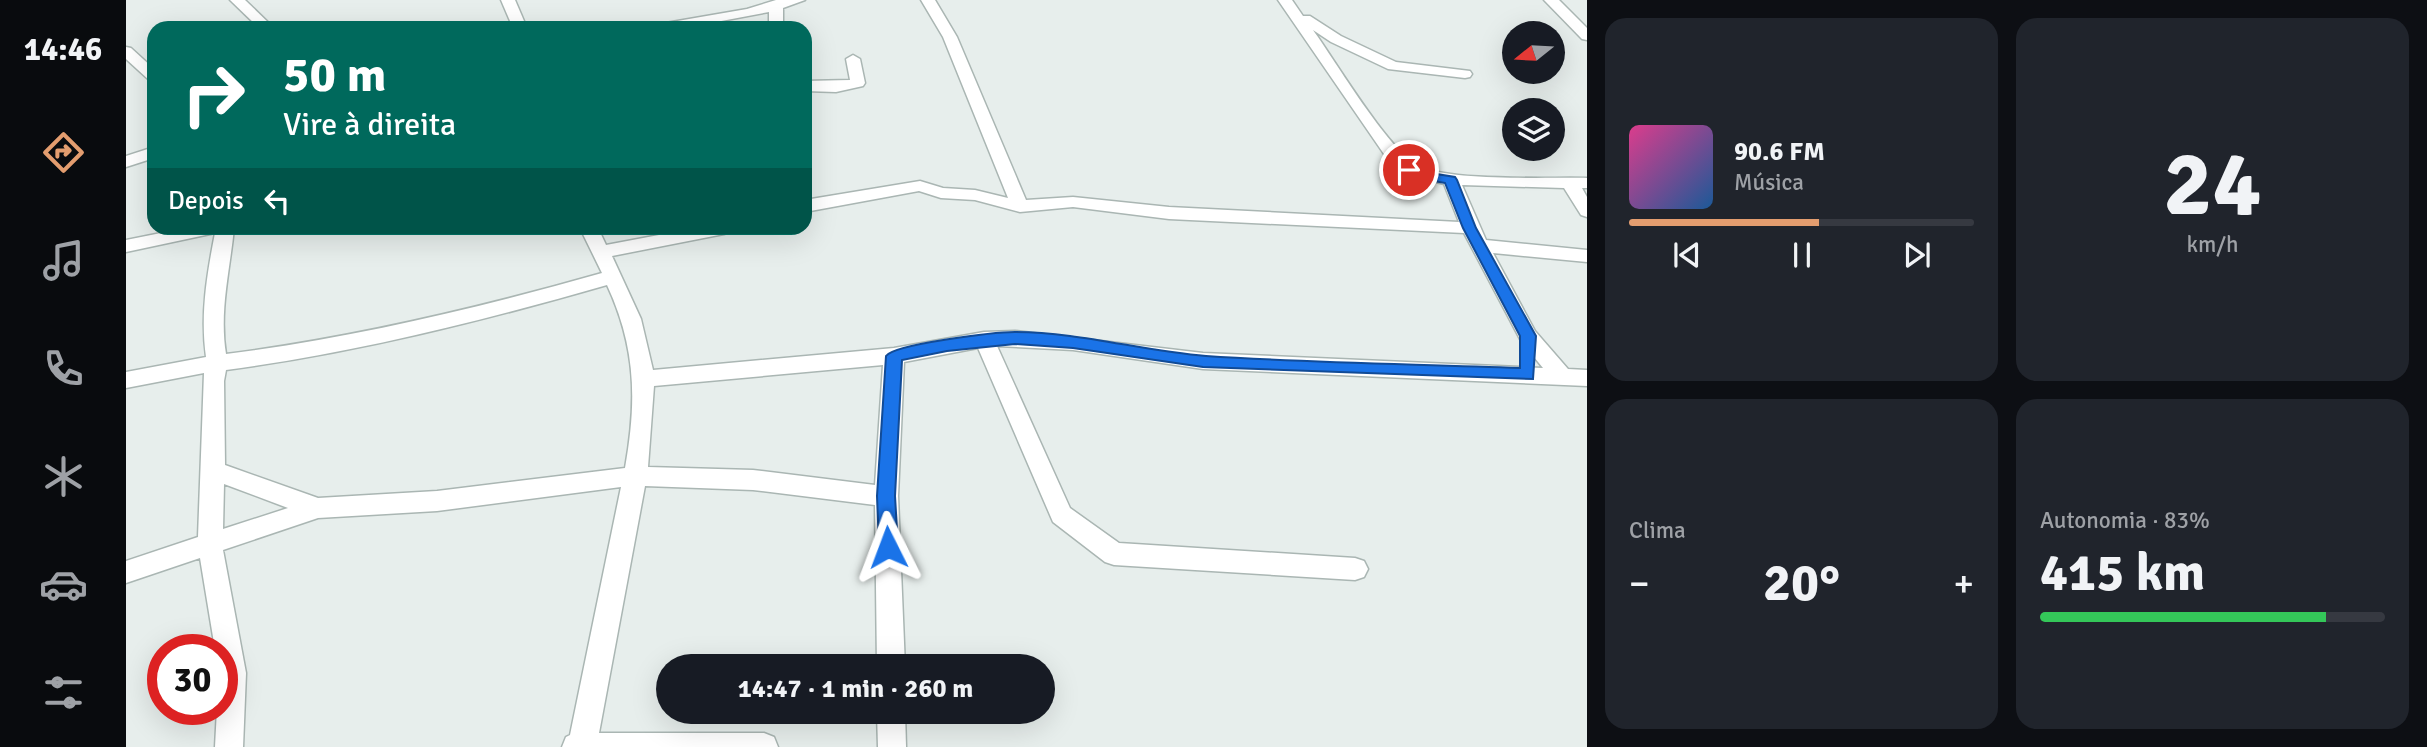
<!DOCTYPE html>
<html lang="pt">
<head>
<meta charset="utf-8">
<style>
  :root { --surface:#171b24; --page:#20242c; --text:#f1f3f6; --muted:#9ea1a6; --line:#363941; --accent:#e39d6f }
  body { margin:0; font-family:Signika,sans-serif; background:var(--page); color:var(--text); height:100vh; display:flex; flex-direction:column; font-size:26px; white-space:nowrap }
  * { box-sizing:border-box; margin:0 }
  p { font-size:23px; color:var(--muted) }
  .icon { flex:none; width:38px; height:38px; fill:none; stroke:currentColor; stroke-width:2; stroke-linecap:round; stroke-linejoin:round }
  .map { position:relative; flex:1; overflow:hidden }
  .drawer { display:flex; flex-direction:column; gap:18px; padding:18px; background:#0d0f14; width:840px }
  .drawer>* { flex:none }
  .hud { position:absolute; left:21px; top:21px; width:665px; height:214px; border-radius:21px; box-shadow:0 7px 28px #0002; background:#00695c; color:#fff; overflow:hidden }
  .needle { width:46px; rotate:252deg }
  .fabs { position:absolute; left:1376px; top:21px; display:grid; gap:14px }
  .fabs a { display:grid; place-items:center; width:63px; height:63px; border-radius:50%; background:var(--surface); box-shadow:0 7px 28px #0002; font-size:35px }
  .speed { position:absolute; left:21px; top:634px; display:flex; gap:14px; font-size:35px; font-weight:700; text-align:center }
  .speed>* { display:grid; place-content:center; width:91px; height:91px; border-radius:50%; background:var(--surface); box-shadow:0 7px 28px #0002; line-height:1 }
  .speed .limit { border:10px solid #d22; background:#fff; color:#111 }
  .pin { position:absolute; display:grid; place-items:center; width:60px; height:60px; color:#fff; margin:-30px; border:4px solid #fff; border-radius:50%; box-shadow:0 2px 7px #0007 }
  .me { position:absolute; width:77px; margin:-38px; rotate:357deg; stroke-linejoin:round; filter:drop-shadow(0 0 5px #0008) }
  .turn { display:flex; align-items:center; gap:24px; height:147px; padding:0 21px; font-size:32px }
  .turn .icon { width:91px; height:91px; stroke-width:2.5 }
  .turn b { display:block; font-size:49px; line-height:60px }
  .then { display:flex; align-items:center; height:66px; padding:0 21px; background:#0003; gap:14px; font-size:26px }
  .big { font-size:52px; font-weight:700; line-height:1.1 }
  .drawer .tile { flex:1; display:flex; flex-direction:column; justify-content:center; gap:10px; min-width:0; padding:0 24px; border-radius:21px; background:var(--page) }
  .drawer .dial { align-items:center; gap:0 }
  .dial b { font-size:91px; line-height:1 }
  .song { display:flex; align-items:center; gap:21px }
  .cover { width:84px; height:84px; border-radius:10px; background:linear-gradient(135deg,hsl(330 70% 55%),hsl(210 70% 35%)) }
  .played { height:7px; border-radius:4px; background:linear-gradient(90deg,var(--accent) 55%,var(--line) 55%) }
  .keys { display:flex; justify-content:space-around; direction:ltr }
  .heat { display:flex; justify-content:space-between; align-items:center; font-size:38px; direction:ltr }
  .charge { height:10px; border-radius:5px; background:linear-gradient(90deg,#34c759 83%,var(--line) 0) }
  .drawer .tiles { flex:1; display:grid; gap:18px; grid-template-columns:repeat(2,1fr) }
  .trip { position:absolute; left:530px; top:654px; width:399px; height:70px; border-radius:35px; background:var(--surface); box-shadow:0 7px 28px #0002; font-weight:700; line-height:70px; text-align:center }
  main { display:flex; flex:1; min-height:0 }
  .menu { display:flex; flex-direction:column; width:126px; justify-content:space-around; align-items:center; background:#090b0e; color:var(--muted) }
  .menu .icon { width:49px; height:49px }
  .menu .selected { color:var(--accent) }
  .menu b { font-size:32px; color:var(--text) }
  .map>svg:first-child { display:block }
  .lines { fill:none; stroke-linecap:round; stroke-linejoin:round }
  .minor-casing { stroke:#aab6b3; stroke-width:3 }
  .minor { fill:#fff; fill-rule:evenodd }
  .route { fill:#1a73e8; stroke:#114b97; stroke-width:2 }
</style>
</head>
<body>
<main>
<nav class="menu">
<b>14:46</b>
<svg class="icon selected" aria-label="directions" viewBox="0 0 24 24"><path d="M12 3l9 9-9 9-9-9zM9 14v-3h6M13 9l2 2-2 2"/></svg>
<svg class="icon" aria-label="music" viewBox="0 0 24 24"><path d="M9 18V5l10-2v13"/><circle cx="6" cy="18" r="3"/><circle cx="16" cy="16" r="3"/></svg>
<svg class="icon" aria-label="phone" viewBox="0 0 24 24"><path d="M5 4h4l2 5-3 2q2 4 5 5l2-3 5 2v4C11 20 4 13 5 4z"/></svg>
<svg class="icon" aria-label="climate" viewBox="0 0 24 24"><path d="M12 3v18M4 7l16 10M4 17L20 7"/></svg>
<svg class="icon" aria-label="car" viewBox="0 0 24 24"><path d="M5 17H2v-5l4-1 3-4h7l3 4 3 1v5h-3M9 17h6M6 11h13"/><circle cx="7" cy="17" r="2"/><circle cx="17" cy="17" r="2"/></svg>
<svg class="icon" aria-label="filters" viewBox="0 0 24 24"><path d="M4 7h16M4 17h16"/><circle cx="9" cy="7" r="2"/><circle cx="15" cy="17" r="2"/></svg>
</nav>
<div class="map">
<svg width="1461" height="747" viewBox="0 0 1461 747">
  <rect width="100%" height="100%" fill="#e7eeec"/>
  <g class="lines">
    <defs>
      <g id="minor">
        <polygon points="104,0 119,0 148,28 133,28"/>
        <polygon points="375,0 389,0 401,28 387,28"/>
        <polygon points="650,0 679,0 657,8 657,28 643,28 643,12 558,28 527,28 534,24 621,9"/>
        <path d="M795,0H809L831,37L900,200L947,197L1043,207L1333,222L1318,184L1287,176L1260,157L1152,0H1166L1177,16H1184L1215,36L1270,62L1344,71L1346,74L1344,77L1339,78L1262,69L1205,42L1187,30C1210,62 1261,148 1291,165C1323,182 1421,177 1461,178V188H1456L1461,197V217L1455,215L1438,188L1336,185L1360,240L1461,250V262L1367,253L1409,331L1442,369L1461,370V386L1077,369L947,350L871,346L944,508L993,543L1229,558L1238,561L1242,569L1238,577L1229,580L988,565L979,562L927,522L852,348L778,362L772,496L779,667H751L749,505L627,490L519,486L473,733H638L648,737L652,747H436L440,737L444,735L495,487L311,511L192,518L97,550L120,673L117,747H89L91,709H96V649H89L74,558L0,583V561L72,537L78,373L0,388V372L80,357C74,315 81,274 89,233L0,252V240L60,228H108C104,270 93,311 100,354C227,338 353,308 476,273L454,228H472L480,245L570,228H607L604,232L598,234L486,256L515,319L527,370L768,348L858,332L889,331L1077,353L1417,368L1395,341L1338,233L1043,219L947,207L894,212L849,200L815,198L793,191L679,212V200L794,181L817,188L849,190L882,198L817,37ZM481,285C510,347 511,401 499,468L311,491L192,498L99,465L98,381L100,370C229,353 356,321 481,285ZM757,365L749,485L627,470L522,467L528,386ZM98,484L162,508L97,529Z"/>
        <polygon points="1418,0 1433,0 1461,28 1461,40 1456,39"/>
        <polygon points="0,47 5,48 28,69 28,81 23,80 0,59"/>
        <polygon points="727,55 734,59 739,83 737,86 710,92 679,91 679,81 724,80 720,59"/>
        <polygon points="28,147 28,158 0,167 0,156"/>
        <polygon points="751,712 779,712 780,747 752,747"/>
      </g>
    </defs>
    <use href="#minor" class="minor-casing"/>
    <use href="#minor" class="minor"/>
  </g>
  <path class="route" d="M1283,166L1298,172L1329,177L1331,180L1350,228L1410,336L1407,379L1077,367L947,348L889,344L821,351L776,360L769,496L772,547L769,553L762,555L756,553L753,547L751,496L760,356C768,344 870,332 889,332C953,332 1016,351 1080,356C1184,363 1289,364 1394,368V336L1337,228L1319,183C1304,180 1289,180 1277,170Z"/>
</svg>
<div class="fabs">
<a><svg class="needle" viewBox="-14 -14 28 28"><path d="M0-13l5 13h-10z" fill="#e53935"/><path d="M0 13l5-13h-10z" fill="#9ea1a6"/></svg></a>
<a><svg class="icon" aria-label="layers" viewBox="0 0 24 24"><path d="M12 4l9 5-9 5-9-5zM3 14l9 5 9-5"/></svg></a>
</div>
<div class="speed"><div class="limit">30</div></div>
<div class="pin" style="left:1283px;top:170px;background:#d93025"><svg class="icon" aria-label="arrive" viewBox="0 0 24 24"><path d="M6 21V4h12l-3 4 3 4H6"/></svg></div>
<svg class="me" style="left:762px;top:547px" viewBox="-20 -20 40 40"><path d="M0-17L14 15 0 8-14 15z" fill="#1a73e8" stroke="#fff" stroke-width="4"/></svg>
<div class="trip">14:47 · 1 min · 260 m</div>
<div class="hud">
<div class="turn"><svg class="icon" aria-label="right" viewBox="0 0 24 24"><path d="M7 20v-9h11M14 6l5 5-5 5"/></svg><div><b>50 m</b>Vire à direita</div></div>
<div class="then">Depois<svg class="icon" aria-label="left" viewBox="0 0 24 24"><path d="M17 20v-9H6M10 6l-5 5 5 5"/></svg></div>
</div>
</div>
<section class="drawer">
<div class="tiles">
<div class="tile">
<div class="song"><i class="cover"></i><div><b>90.6 FM</b><p>Música</p></div></div>
<div class="played"></div>
<div class="keys"><svg class="icon" aria-label="previous" viewBox="0 0 24 24"><path d="M18 5L8 12l10 7zM5 5v14"/></svg><svg class="icon" aria-label="pause" viewBox="0 0 24 24"><path d="M8 5v14M16 5v14"/></svg><svg class="icon" aria-label="next" viewBox="0 0 24 24"><path d="M6 5l10 7-10 7zM19 5v14"/></svg></div>
</div>
<div class="tile dial"><b>24</b><p>km/h</p></div>
<div class="tile"><p>Clima</p>
<div class="heat"><a>−</a><b class="big">20°</b><a>+</a></div>
</div>
<div class="tile"><p>Autonomia · 83%</p><b class="big">415 km</b><div class="charge"></div></div>
</div>
</section>
</main>
</body>
</html>
